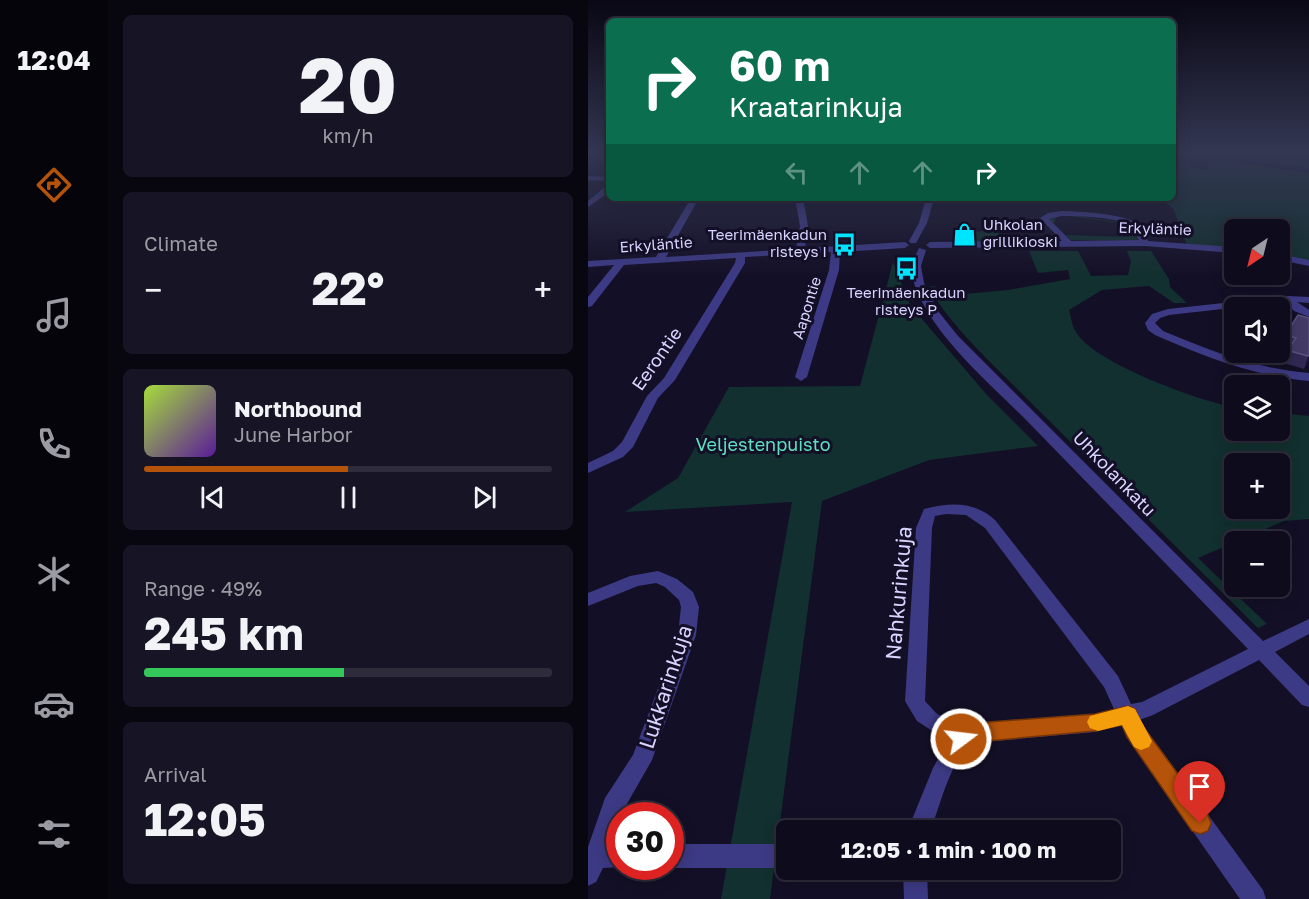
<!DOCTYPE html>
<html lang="en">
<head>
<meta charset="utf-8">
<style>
  :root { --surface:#0e0b1c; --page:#171425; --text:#f1f3f6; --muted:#9b9ba3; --line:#2e2b3b; --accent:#b45309 }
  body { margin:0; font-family:"Golos Text",sans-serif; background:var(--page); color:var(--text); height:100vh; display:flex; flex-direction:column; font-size:22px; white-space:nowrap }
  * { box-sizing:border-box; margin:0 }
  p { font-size:20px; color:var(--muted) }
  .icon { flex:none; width:33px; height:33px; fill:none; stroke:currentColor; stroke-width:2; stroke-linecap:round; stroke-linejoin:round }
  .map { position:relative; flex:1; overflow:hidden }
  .drawer { display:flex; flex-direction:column; gap:15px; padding:15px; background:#08060f; width:480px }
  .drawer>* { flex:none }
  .hud { position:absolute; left:18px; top:18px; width:570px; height:183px; border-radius:9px; box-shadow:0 3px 15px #0003,0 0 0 2px var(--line); background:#0b6e4f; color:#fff; overflow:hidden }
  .needle { width:39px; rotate:215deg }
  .controls { position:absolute; left:636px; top:219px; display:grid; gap:12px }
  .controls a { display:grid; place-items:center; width:66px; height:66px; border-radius:9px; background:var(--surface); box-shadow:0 3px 15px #0003,0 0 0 2px var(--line); font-size:30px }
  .speed { position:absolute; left:18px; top:802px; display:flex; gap:12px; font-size:30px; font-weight:700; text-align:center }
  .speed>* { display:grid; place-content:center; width:78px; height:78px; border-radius:50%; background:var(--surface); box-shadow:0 3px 15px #0003,0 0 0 2px var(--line); line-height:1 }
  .speed .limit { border:9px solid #d22; background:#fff; color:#111 }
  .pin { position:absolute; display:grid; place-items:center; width:51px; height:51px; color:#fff; margin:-62px -26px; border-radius:50% 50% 50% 0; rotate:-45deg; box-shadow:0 0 6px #0007 }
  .pin .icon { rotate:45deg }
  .me { position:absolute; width:66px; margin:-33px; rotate:75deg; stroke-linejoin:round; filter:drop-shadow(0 0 4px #0008) }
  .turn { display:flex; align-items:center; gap:21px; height:126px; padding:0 24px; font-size:27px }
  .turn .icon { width:78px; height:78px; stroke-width:2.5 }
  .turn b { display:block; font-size:42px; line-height:51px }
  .lanes { display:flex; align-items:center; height:57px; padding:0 24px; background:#0003; justify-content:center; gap:30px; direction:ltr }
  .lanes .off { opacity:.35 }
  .big { font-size:45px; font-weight:700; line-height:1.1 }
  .drawer .card { flex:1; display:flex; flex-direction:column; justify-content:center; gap:9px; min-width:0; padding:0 21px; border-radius:9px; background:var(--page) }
  .drawer .dial { align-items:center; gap:0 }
  .dial b { font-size:78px; line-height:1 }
  .song { display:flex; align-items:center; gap:18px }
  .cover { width:72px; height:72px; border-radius:9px; background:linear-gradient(135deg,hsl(80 70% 55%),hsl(270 70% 35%)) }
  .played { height:6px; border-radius:3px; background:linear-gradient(90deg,var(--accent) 50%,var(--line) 50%) }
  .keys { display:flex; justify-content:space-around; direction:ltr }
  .heat { display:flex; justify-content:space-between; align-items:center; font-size:33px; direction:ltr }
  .charge { height:9px; border-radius:4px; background:linear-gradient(90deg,#34c759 49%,var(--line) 0) }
  .trip { position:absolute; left:188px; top:820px; width:345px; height:60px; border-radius:9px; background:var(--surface); box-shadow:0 3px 15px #0003,0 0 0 2px var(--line); font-weight:700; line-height:60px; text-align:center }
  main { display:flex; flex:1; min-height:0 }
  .tabs { display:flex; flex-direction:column; width:108px; justify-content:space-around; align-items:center; background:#06040b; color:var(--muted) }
  .tabs .icon { width:42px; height:42px }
  .tabs .current { color:var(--accent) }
  .tabs b { font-size:27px; color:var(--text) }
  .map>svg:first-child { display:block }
  .green { fill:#12302f; fill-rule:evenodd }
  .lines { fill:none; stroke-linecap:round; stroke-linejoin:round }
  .stream { stroke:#0a1f44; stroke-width:2 }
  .minor { fill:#3d3a85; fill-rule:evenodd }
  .wall { fill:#312854 }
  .shaded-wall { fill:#1d163a }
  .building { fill:#433a66; stroke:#5a527e; stroke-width:1.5 }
  .route { fill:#b45309; stroke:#753606; stroke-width:1.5 }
  .slow { fill:#f59e0b }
  .labels { text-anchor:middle; stroke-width:6; stroke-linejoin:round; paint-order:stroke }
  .far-poi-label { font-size:15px; fill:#d9d4ff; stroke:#130f26; text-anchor:start }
  .far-street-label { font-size:15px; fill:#d9d4ff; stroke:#130f26 }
  .street-label { font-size:18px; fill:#d9d4ff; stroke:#130f26 }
  .park-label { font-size:18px; fill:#5fe0c0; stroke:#130f26 }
  .near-street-label { font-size:21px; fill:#d9d4ff; stroke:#130f26 }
</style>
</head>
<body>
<main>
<nav class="tabs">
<b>12:04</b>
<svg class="icon current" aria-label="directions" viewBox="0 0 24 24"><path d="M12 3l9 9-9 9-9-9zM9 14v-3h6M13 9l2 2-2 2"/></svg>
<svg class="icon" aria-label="music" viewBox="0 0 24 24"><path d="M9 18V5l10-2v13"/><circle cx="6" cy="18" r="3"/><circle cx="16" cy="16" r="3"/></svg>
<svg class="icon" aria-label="phone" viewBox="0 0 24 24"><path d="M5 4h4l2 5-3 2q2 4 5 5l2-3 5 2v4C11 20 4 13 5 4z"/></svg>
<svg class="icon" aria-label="climate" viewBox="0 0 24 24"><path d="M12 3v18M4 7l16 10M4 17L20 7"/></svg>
<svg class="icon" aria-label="car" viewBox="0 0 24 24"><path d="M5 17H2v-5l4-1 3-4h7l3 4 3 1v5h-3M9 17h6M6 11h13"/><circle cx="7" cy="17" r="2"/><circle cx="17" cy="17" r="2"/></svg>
<svg class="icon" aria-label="filters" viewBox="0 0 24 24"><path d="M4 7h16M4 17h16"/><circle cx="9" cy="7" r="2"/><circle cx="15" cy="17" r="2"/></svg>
</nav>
<section class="drawer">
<div class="card dial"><b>20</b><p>km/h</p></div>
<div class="card"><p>Climate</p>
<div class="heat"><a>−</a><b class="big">22°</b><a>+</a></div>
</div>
<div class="card">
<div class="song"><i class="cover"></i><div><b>Northbound</b><p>June Harbor</p></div></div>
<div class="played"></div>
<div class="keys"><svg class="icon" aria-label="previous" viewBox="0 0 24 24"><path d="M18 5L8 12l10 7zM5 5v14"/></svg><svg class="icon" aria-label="pause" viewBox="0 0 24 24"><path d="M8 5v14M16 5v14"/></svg><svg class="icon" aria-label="next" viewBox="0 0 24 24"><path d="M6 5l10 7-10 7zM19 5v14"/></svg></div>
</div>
<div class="card"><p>Range · 49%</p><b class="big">245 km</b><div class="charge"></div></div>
<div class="card"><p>Arrival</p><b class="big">12:05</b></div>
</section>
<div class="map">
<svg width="721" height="899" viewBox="0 0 721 899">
  <rect width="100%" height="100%" fill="#130f26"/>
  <g class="green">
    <polygon points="585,151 602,158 601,167 620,170 621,158 721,173 721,263 692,257 692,230 646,230 646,251 599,245 585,208 570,198 585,198"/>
    <polygon points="615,151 718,151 721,155 721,168"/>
    <polygon points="474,214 545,224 551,239 546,241 483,240 478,235 541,237 545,233 539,232 541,224 474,215 468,217 466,223 463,223 459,217"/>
    <polygon points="394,217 405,217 414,242 388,243 385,232 397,231"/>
    <path d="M441,251H490L503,276L540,275L543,261L539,251H563L581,279L582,287L599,303H586L561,286L514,290L481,310C483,317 484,326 488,332C504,362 613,402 646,407V430H692V413L721,416V519L696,521L610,558L679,624L670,628L409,369C383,343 359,318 340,287L347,286L354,296L420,290L482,279L480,270L450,273ZM646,464H692V508H646Z"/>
    <polygon points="305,262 322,305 399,395 450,446 341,460 234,501 182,899 133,899 204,502 37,512 90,478 141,387 272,386"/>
  </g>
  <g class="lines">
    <polyline class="stream" points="610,151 721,169"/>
    <g class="minor">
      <polygon points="0,176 21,177 21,181 0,180"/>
      <polygon points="18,186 21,186 21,192 0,207 0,201"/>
      <polygon points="103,198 111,198 78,257 208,249 212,226 207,198 215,198 220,226 217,248 317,242 321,245 317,248 252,252 251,270 219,377 213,381 207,377 241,270 243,252 157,257 157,263 87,380 70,398 45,447 35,457 0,473 0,463 25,451 34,442 59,396 76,378 147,263 148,258 36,265 4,306 0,307 0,297 26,265 0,267 0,261 68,257"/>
      <polygon points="338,198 346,198 339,223 328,243 322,243 321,241 331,223"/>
      <path d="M473,211C488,211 539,214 550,224C555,228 557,235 560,241L646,247V253L557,246L342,248L338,245L342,242L474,241L452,218L460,213ZM473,216C487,216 535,217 545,227C547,230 549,237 551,240L483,241L461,219Z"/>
      <path d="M331,248L338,250L333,266L336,283L350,311L370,336L675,641L721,619V634L687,652L721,686V707L714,705L671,660L565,715L551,720L675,890L678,899H652L539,737L533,725L507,732L385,743C360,764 354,802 342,831H317L325,817L345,768L360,741L329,721L317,701L328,528L336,509C362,502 386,501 407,520L530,676L543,704L554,702L660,649C588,574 516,500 444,426C407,388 357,347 333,300C323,280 321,268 331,248ZM358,514L378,515L397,528L516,687L526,709L507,714L381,725L373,728L348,713L337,701L344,528L347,516Z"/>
      <polygon points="692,254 721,260 721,266 692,260"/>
      <path d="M700,296L721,297V303L709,302L721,310V317L706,311L698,302L581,315L572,318L567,323L575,331C623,351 669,369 721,373V381C666,376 617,357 567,335L560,330L557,323L564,314L580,309Z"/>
      <polygon points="70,571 89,579 105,592 111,607 108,635 64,760 32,816 24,844 32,844 32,867 33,867 15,868 8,882 0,886 0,847 17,798 45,755 90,635 93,607 91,600 77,587 68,583 50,586 0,606 0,593 42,576"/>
      <rect x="82" y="844" width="116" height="24"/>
      <polygon points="315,870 339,870 340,899 316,899"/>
    </g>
  </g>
  <polygon class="wall" points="721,318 721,360 716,369 696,363 700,350 693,348 697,335"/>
  <polygon class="shaded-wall" points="721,354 721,360 716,369 720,356"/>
  <polygon class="building" points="710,315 721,318 721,354 720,356 699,350 708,338 697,335"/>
  <linearGradient id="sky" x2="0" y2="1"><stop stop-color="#0a0815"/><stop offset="0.55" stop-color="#333752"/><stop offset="1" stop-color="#333752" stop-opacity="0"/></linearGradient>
  <rect width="721" height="277" fill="url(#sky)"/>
  <polygon class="route" points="540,706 547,709 554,725 620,815 623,823 620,831 612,834 604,831 539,737 534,725 507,731 389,742 373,749 365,746 362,739 365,733 388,723 507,714"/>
  <polygon class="slow" points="540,706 547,709 564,741 561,747 553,750 546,747 534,725 510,731 502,728 499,722 502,716"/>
  <defs>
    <symbol id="shop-bare" viewBox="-9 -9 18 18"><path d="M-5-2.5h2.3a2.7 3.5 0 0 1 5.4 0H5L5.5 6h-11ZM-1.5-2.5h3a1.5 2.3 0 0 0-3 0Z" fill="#00e5ff" stroke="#130f26" stroke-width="2.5" paint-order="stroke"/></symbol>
    <symbol id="bus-bare" viewBox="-9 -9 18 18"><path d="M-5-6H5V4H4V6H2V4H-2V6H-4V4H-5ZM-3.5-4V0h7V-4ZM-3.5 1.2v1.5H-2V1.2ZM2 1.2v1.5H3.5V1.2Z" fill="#00e5ff" stroke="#130f26" stroke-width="2.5" paint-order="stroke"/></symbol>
  </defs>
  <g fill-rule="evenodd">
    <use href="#shop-bare" x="360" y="218" width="33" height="33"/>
    <use href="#bus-bare" x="240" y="228" width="33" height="33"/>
    <use href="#bus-bare" x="302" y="252" width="33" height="33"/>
  </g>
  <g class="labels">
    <g class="far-poi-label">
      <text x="395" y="230">Uhkolan<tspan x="395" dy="17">grillikioski</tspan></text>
      <text x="239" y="240" text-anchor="end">Teerimäenkadun<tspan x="239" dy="17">risteys I</tspan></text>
      <text x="318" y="298" text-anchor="middle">Teerimäenkadun<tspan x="318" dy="17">risteys P</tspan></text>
    </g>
    <g class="far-street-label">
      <text transform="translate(567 229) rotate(2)" y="5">Erkyläntie</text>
      <text transform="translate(68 245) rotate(-4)" y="5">Erkyläntie</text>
      <text transform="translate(219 308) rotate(-73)" y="5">Aapontie</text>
    </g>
    <g class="street-label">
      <text transform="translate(69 359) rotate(-55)" y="6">Eerontie</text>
      <text transform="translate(526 474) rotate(46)" y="6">Uhkolankatu</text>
    </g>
    <g class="park-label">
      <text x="175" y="451">Veljestenpuisto</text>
    </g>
    <g class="near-street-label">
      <text transform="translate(311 593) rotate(-85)" y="7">Nahkurinkuja</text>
      <text transform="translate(78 687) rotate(-72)" y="7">Lukkarinkuja</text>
    </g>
  </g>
</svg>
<div class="controls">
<a><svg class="needle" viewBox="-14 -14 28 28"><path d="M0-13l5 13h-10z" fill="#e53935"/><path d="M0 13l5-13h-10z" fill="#9b9ba3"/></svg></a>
<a><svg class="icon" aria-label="sound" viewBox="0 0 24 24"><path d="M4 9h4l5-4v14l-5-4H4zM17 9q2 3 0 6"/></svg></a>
<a><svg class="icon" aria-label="layers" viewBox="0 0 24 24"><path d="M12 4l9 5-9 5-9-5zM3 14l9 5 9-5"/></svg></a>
<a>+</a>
<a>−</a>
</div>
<div class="speed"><div class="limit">30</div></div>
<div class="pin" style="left:612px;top:823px;background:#d93025"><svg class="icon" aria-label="arrive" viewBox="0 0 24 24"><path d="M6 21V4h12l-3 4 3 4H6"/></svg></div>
<svg class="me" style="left:373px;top:739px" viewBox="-20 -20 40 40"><circle r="17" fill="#b45309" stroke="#fff" stroke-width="3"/><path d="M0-11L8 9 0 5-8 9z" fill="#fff"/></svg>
<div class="trip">12:05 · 1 min · 100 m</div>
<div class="hud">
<div class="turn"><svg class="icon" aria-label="right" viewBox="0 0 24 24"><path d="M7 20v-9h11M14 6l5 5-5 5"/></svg><div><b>60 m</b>Kraatarinkuja</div></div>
<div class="lanes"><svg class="icon off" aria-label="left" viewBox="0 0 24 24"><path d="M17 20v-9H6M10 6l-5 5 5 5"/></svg><svg class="icon off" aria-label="ahead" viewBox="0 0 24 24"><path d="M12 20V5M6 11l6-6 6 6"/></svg><svg class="icon off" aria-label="ahead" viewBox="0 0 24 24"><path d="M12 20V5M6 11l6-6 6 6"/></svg><svg class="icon" aria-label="right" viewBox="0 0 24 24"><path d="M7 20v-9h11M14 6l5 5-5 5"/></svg></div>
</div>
</div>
</main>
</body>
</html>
